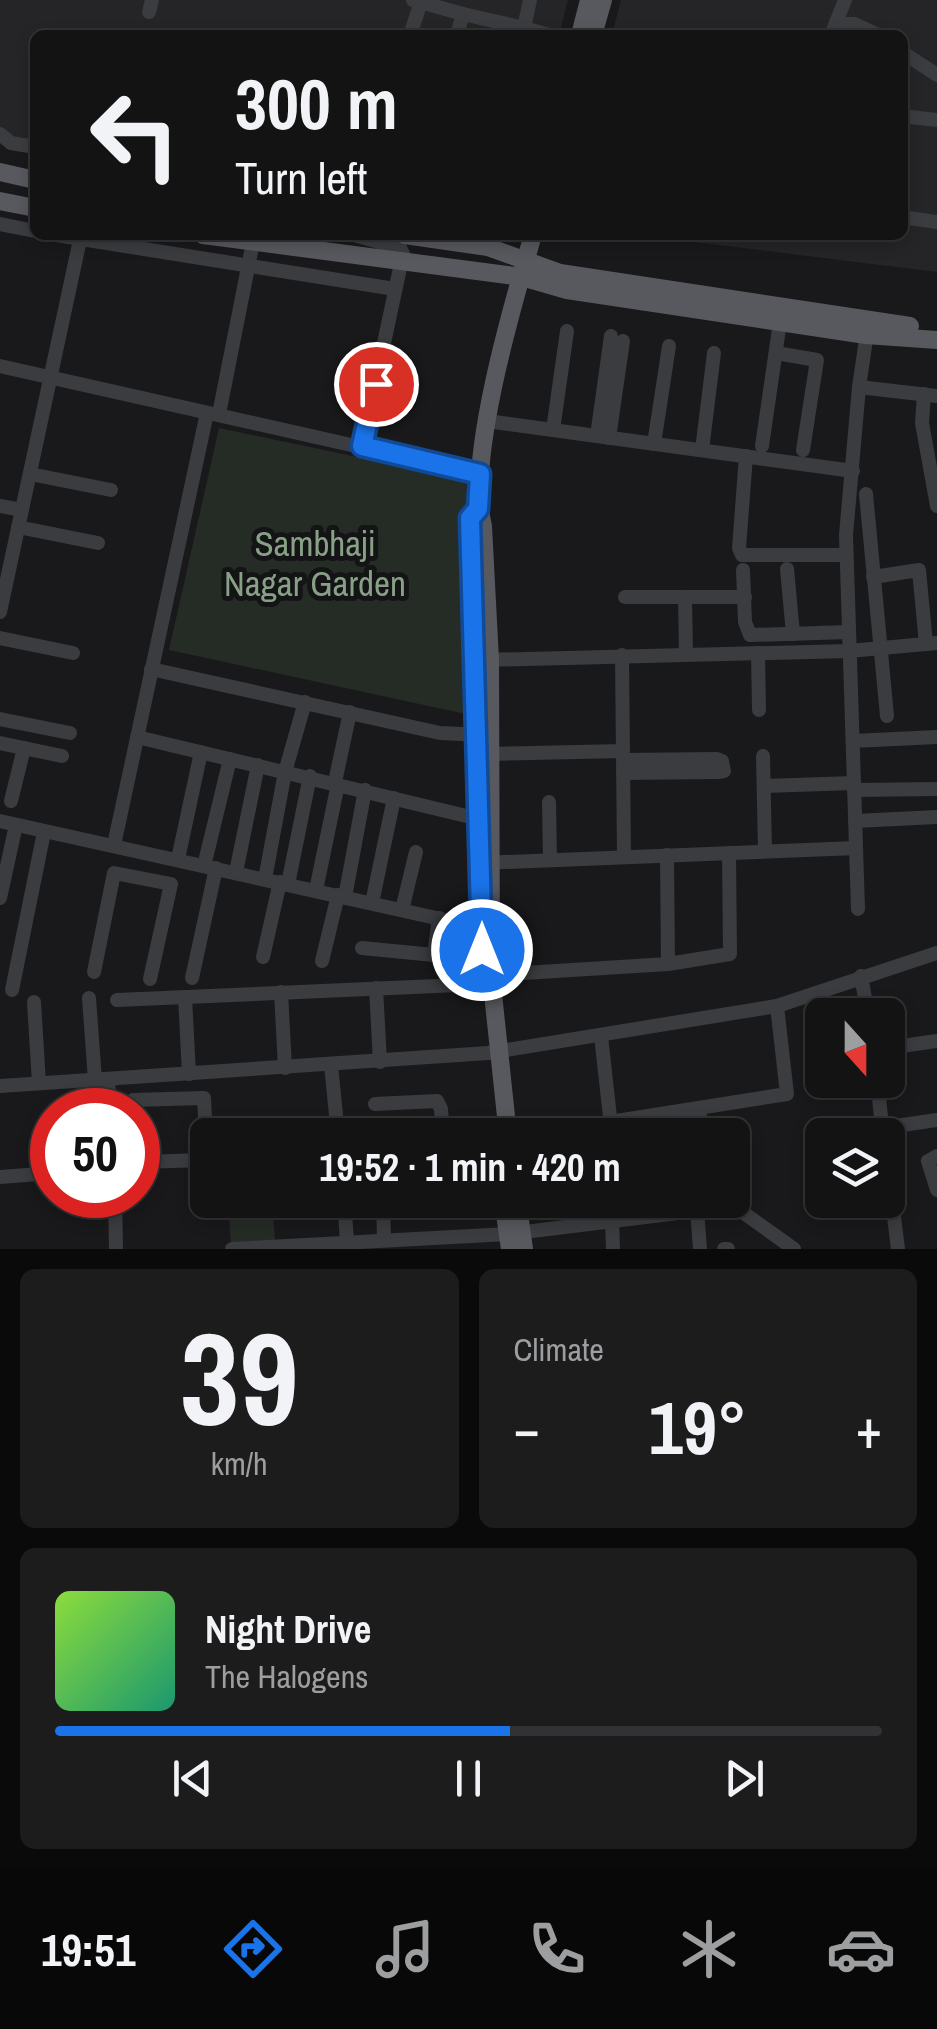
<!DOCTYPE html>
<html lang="en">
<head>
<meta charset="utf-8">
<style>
  :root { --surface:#131314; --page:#1c1c1d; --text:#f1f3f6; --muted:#9d9ea0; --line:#323234; --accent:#1a73e8 }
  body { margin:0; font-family:"Archivo Narrow",sans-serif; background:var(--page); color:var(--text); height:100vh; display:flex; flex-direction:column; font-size:38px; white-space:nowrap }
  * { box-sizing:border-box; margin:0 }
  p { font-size:32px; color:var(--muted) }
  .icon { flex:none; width:55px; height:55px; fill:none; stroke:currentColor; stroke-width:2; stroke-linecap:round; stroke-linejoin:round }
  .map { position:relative; height:1249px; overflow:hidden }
  .sheet { display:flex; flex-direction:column; gap:20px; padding:20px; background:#0a0a0b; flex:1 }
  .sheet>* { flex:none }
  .hud { position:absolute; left:30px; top:30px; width:878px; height:210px; border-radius:15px; box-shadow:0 5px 15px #0003,0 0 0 2px var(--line); background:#131314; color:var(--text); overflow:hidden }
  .needle { width:65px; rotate:159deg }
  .fabs { position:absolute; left:805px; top:998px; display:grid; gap:20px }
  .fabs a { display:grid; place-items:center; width:100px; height:100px; border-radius:15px; background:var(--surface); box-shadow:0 5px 15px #0003,0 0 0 2px var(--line); font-size:50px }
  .speed { position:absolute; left:30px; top:1088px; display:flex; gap:20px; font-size:50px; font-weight:700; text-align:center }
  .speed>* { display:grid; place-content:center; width:130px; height:130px; border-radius:50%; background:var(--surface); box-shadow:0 5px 15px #0003,0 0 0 2px var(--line); line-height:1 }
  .speed .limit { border:15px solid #d22; background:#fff; color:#111 }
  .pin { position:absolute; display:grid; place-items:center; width:85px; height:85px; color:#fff; margin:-42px; border:5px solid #fff; border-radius:50%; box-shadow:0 2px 10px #0007 }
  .me { position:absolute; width:110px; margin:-55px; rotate:0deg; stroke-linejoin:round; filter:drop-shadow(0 0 8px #0008) }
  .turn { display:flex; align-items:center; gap:35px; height:210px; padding:0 40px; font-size:45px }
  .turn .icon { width:130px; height:130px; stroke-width:2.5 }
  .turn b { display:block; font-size:70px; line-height:85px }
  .big { font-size:75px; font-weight:800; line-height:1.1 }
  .sheet .tile { flex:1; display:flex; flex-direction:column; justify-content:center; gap:15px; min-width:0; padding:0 35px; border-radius:15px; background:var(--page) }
  .sheet .dial { align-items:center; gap:0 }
  .dial b { font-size:130px; line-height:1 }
  .song { display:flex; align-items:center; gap:30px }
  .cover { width:120px; height:120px; border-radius:15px; background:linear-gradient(135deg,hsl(90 70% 55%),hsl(160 70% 35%)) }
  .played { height:10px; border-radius:5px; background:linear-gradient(90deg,var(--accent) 55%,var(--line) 55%) }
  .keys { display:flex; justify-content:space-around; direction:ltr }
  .heat { display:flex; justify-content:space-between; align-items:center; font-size:55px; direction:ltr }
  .sheet .tiles { flex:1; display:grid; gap:20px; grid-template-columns:1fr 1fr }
  .tile:last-child { grid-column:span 2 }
  .trip { position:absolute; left:190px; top:1118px; width:560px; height:100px; border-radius:15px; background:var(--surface); box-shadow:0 5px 15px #0003,0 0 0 2px var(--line); font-weight:800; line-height:100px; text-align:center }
  .dock { display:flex; height:160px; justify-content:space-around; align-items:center; background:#080808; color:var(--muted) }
  .dock .icon { width:70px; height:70px }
  .dock .current { color:var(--accent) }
  .dock b { font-size:45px; color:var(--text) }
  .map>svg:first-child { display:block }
  .built { fill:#252528 }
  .green { fill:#252c26 }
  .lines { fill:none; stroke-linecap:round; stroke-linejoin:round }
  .minor { stroke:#3a3c3f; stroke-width:14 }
  .major { stroke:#57595e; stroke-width:18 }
  .route-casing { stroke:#114b97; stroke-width:25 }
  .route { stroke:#1a73e8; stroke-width:18 }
  .labels { text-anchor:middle; stroke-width:10; stroke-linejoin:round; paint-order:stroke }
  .park-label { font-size:35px; fill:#88a186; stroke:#141416 }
</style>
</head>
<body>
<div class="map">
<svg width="937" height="1249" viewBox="0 0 937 1249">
  <rect width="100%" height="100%" fill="#19191b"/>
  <g class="built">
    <polygon points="0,0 568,0 559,35 35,35 35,145 0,138"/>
    <polygon points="621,0 937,0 937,272 638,235 902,235 902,35 612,35"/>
  </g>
  <g class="green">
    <polygon points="219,428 466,480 475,716 169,650"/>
    <polygon points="228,1200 272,1200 275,1241 231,1245"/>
  </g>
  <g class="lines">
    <g class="minor">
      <polyline points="413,0 463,14"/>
      <polyline points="149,12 152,0"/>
      <polyline points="836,24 855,24 878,35"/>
      <polyline points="524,28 549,35"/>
      <polyline points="410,35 421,2"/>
      <polyline points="457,35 463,14 524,28 530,0"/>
      <polyline points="831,35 845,0"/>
      <polyline points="902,52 937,75"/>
      <polyline points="902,116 937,120"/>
      <polyline points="0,134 11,143 35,147"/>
      <polyline points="902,217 937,222"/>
      <polyline points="0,224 35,231"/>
      <polyline points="56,235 395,289"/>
      <polyline points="354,235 400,248 403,254 362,446"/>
      <polyline points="776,353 817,360 803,450"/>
      <polyline points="0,366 480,474"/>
      <polyline points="859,387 937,396"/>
      <polyline points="924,394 922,423 937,506"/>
      <polyline points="219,414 253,242"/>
      <polyline points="487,421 853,471"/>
      <polyline points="553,430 567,331"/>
      <polyline points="597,436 611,336"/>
      <polyline points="609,438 623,341"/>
      <polyline points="654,444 669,346"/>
      <polyline points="762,446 780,322"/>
      <polyline points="702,450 714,353"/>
      <polyline points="746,456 739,548 742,555 846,555"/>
      <polyline points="30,474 111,490"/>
      <polyline points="866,494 887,716"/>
      <polyline points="0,506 22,510"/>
      <polyline points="18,527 98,543"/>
      <polyline points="787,569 793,634"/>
      <polyline points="743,570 745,622 750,635 849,632"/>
      <polyline points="873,577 919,570 926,644"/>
      <polyline points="625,597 745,597"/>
      <polyline points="685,597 686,654"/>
      <polyline points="0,612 81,235"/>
      <polyline points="0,638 73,653"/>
      <polyline points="758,653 759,710"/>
      <polyline points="622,655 624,856"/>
      <polyline points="483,660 849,651 937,643"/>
      <polyline points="151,669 440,733 484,735"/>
      <polyline points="0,719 70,733"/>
      <polyline points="137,737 479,819"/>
      <polyline points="853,741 937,737"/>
      <polyline points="0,743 62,756"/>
      <polyline points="490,754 623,751"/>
      <polyline points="763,756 765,851"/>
      <polyline points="623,760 717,759 722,761 724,771 718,772 623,773"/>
      <polyline points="335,782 350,712"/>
      <polyline points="764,786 854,783"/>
      <polyline points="854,790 937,789"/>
      <polyline points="11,801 24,748"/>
      <polyline points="549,802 550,860"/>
      <polyline points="0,821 490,930"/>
      <polyline points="855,821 937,817"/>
      <polyline points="114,845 207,413"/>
      <polyline points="667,855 668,964"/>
      <polyline points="178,859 201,752"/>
      <polyline points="481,863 856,848"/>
      <polyline points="204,866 230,759"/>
      <polyline points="236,872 258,765"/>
      <polyline points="265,879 285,772 305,702"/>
      <polyline points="288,884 310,776"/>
      <polyline points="316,890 338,784"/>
      <polyline points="345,897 365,790"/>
      <polyline points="0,898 16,825"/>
      <polyline points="372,903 394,798"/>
      <polyline points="858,909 846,535 859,387 868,326"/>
      <polyline points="402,910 416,852"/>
      <polyline points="362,948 434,955 439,918"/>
      <polyline points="263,957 280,882"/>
      <polyline points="322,961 338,895"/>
      <polyline points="94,972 114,873 171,884 150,979"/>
      <polyline points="491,975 668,964 730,954 729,853"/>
      <polyline points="861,976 868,1015"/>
      <polyline points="192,978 216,868"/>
      <polyline points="376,988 380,1062"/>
      <polyline points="12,990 44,832"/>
      <polyline points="281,992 285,1068"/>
      <polyline points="185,997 189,1074"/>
      <polyline points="89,998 95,1080"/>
      <polyline points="117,1000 482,984"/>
      <polyline points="34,1002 39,1083"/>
      <polyline points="601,1036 612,1135"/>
      <polyline points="888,1048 937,1041"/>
      <polyline points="331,1065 338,1135"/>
      <polyline points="108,1079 110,1110"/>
      <polyline points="877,1080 883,1135"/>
      <polyline points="0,1086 488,1053 777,1006 937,953"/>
      <polyline points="375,1104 437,1101 441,1109 443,1135"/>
      <polyline points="699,1108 702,1135"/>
      <polyline points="134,1110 133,1100 204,1098 207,1160 138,1162"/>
      <polyline points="672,1112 676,1135"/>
      <polyline points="610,1122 787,1094 777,1006"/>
      <polyline points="882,1128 937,1120"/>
      <polyline points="937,1156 928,1161 937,1190"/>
      <polyline points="888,1168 898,1249"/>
      <polyline points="0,1177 52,1173"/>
      <polyline points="115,1195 116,1249"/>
      <polyline points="344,1200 347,1241"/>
      <polyline points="383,1200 384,1239"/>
      <polyline points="697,1210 700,1249"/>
      <polyline points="612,1220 613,1249"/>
      <polyline points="232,1249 508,1234 734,1206 794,1249"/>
      <polyline points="724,1249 728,1249"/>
    </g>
    <g class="major">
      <polyline points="580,35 589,0"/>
      <polyline points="593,35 603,0"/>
      <polyline points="0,172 35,180"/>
      <polyline points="0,201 35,208"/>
      <polyline points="203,235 522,277 567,290 866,335 937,340"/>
      <polyline points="405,235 488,247 560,273 910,326"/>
      <polyline points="475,513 471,519 478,786"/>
      <path d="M508,1135L491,975L490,660L483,526C466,462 513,303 533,235"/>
      <polyline points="503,1200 510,1249"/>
      <polyline points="517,1200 524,1249"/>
    </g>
  </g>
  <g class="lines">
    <defs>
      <polyline id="route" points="376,384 362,446 480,474 478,509 470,518 482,950"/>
    </defs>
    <use href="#route" class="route-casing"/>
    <use href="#route" class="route"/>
  </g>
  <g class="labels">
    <g class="park-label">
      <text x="315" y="556">Sambhaji<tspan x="315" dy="40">Nagar Garden</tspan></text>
    </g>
  </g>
</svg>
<div class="fabs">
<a><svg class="needle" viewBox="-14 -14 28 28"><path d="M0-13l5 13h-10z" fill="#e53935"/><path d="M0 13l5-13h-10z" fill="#9d9ea0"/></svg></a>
<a><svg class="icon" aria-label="layers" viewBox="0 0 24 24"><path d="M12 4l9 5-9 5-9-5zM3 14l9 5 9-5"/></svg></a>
</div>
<div class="speed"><div class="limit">50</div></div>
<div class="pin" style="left:376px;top:384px;background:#d93025"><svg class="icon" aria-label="arrive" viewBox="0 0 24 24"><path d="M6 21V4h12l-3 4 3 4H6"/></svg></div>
<svg class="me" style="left:482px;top:950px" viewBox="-20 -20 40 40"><circle r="17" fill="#1a73e8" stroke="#fff" stroke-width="3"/><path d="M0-11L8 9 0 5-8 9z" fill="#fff"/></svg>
<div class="trip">19:52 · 1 min · 420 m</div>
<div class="hud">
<div class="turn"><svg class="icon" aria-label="left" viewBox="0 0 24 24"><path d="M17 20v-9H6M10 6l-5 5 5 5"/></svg><div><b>300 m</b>Turn left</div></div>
</div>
</div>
<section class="sheet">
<div class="tiles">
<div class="tile dial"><b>39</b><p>km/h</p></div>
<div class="tile"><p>Climate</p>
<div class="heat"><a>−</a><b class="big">19°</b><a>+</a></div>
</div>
<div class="tile">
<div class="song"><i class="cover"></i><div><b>Night Drive</b><p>The Halogens</p></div></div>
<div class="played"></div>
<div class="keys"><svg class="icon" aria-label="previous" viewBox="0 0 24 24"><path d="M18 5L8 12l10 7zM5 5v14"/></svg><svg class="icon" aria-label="pause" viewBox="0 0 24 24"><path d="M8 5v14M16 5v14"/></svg><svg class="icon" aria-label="next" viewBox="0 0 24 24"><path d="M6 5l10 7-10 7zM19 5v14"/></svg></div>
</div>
</div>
</section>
<nav class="dock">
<b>19:51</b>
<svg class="icon current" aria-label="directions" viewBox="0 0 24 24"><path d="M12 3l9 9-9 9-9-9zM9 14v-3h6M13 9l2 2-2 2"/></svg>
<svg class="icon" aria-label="music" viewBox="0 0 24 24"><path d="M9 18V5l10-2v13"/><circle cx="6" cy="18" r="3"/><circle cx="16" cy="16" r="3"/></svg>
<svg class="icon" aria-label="phone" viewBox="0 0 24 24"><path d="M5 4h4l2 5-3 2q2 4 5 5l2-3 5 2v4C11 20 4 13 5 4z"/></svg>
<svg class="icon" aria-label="climate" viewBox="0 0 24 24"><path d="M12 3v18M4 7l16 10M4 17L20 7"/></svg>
<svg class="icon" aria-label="car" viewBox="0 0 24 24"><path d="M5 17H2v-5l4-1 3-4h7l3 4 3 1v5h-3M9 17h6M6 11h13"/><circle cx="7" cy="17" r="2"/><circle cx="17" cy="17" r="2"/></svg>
</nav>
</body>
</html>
